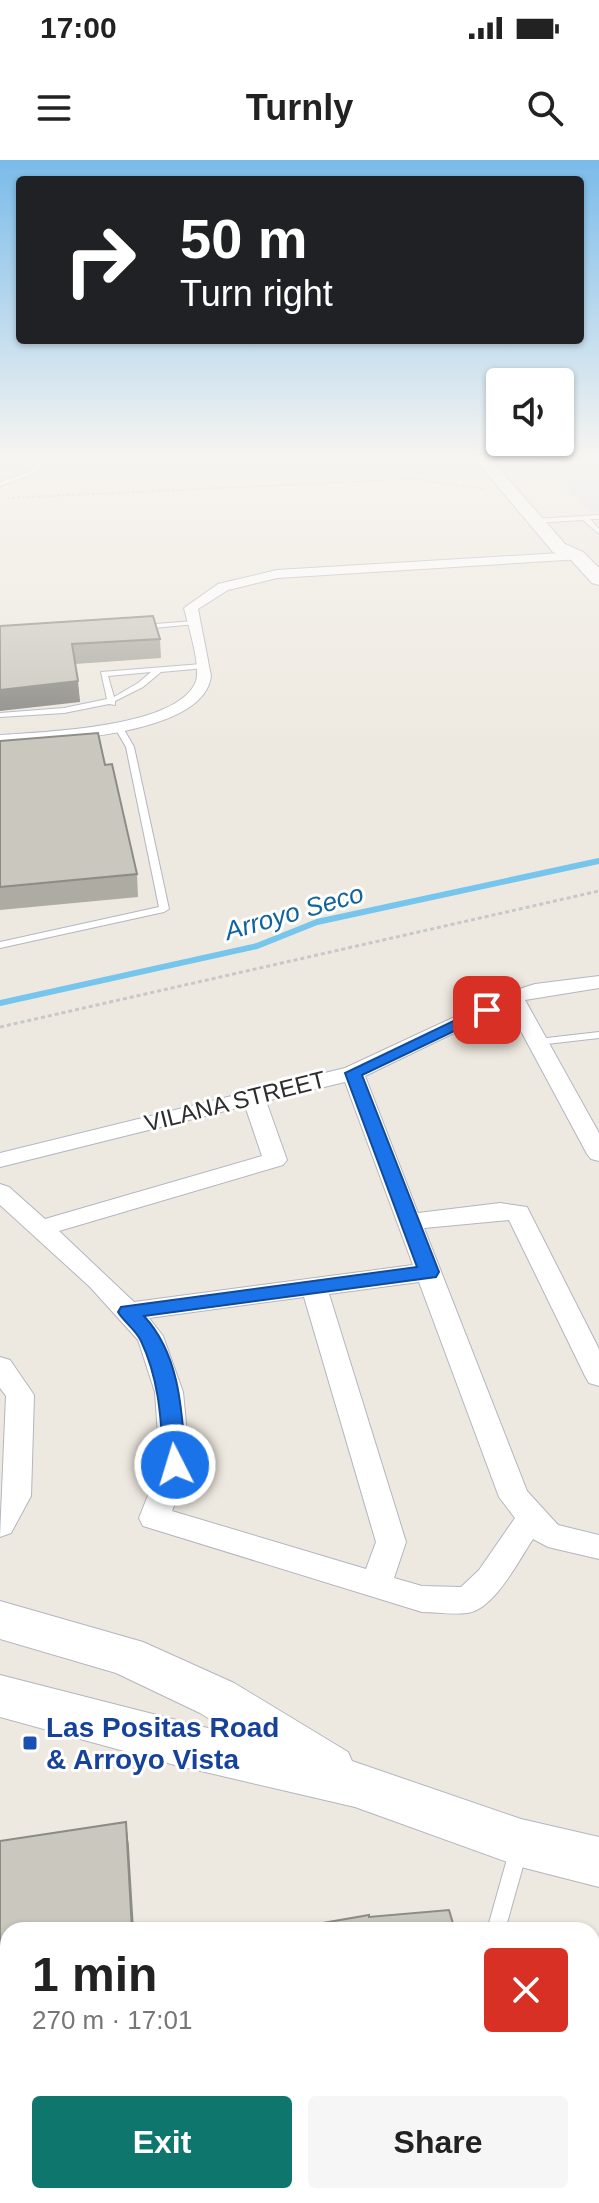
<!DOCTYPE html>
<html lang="en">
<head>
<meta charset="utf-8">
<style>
  body { margin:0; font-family:Helvetica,sans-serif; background:#f6f6f6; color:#222; height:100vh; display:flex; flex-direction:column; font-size:30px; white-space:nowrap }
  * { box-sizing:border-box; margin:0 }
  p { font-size:26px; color:#767676 }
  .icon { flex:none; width:44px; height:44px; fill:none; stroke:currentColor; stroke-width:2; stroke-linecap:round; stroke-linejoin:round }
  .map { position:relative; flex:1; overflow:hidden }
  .drawer { position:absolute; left:0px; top:1762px; width:600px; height:282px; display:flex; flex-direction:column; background:#fff; border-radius:24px 24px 0 0; box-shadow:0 2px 6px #0004 }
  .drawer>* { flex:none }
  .guide { position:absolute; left:16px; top:16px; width:568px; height:168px; border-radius:8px; box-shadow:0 2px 6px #0004; background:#202124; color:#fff; overflow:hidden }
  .tools { position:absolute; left:486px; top:208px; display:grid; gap:16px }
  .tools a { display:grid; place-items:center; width:88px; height:88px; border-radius:8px; background:#fff; box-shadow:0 2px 6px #0004; font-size:40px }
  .pin { position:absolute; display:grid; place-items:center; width:68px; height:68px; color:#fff; margin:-34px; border-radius:16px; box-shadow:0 4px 12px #0006 }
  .me { position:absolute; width:88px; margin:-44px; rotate:355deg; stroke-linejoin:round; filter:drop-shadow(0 0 6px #0008) }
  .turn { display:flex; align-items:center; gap:28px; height:168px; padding:0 32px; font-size:36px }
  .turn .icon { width:104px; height:104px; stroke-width:2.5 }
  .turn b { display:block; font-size:56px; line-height:68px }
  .round { display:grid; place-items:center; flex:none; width:84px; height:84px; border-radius:8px; background:#f6f6f6 }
  .headline { display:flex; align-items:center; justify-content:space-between; height:136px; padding:0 32px }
  h1 { font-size:48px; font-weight:700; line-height:60px }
  .button { display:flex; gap:16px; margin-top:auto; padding:16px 32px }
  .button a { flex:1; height:92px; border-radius:8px; background:#0f766e; color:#fff; font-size:32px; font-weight:700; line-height:92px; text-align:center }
  .button a+a { background:#f6f6f6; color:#222 }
  .status { display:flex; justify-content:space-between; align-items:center; height:56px; padding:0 40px; background:#fff; direction:ltr }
  .status svg { height:22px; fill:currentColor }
  header { display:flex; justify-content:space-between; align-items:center; height:104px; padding:0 32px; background:#fff; font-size:36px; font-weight:700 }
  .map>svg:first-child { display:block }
</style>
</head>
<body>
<div class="status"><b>17:00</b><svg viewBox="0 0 49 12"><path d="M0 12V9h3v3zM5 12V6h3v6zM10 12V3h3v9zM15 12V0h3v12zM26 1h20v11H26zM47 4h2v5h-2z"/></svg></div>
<header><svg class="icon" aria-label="menu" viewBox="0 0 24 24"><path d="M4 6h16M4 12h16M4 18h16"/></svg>Turnly<svg class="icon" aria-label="search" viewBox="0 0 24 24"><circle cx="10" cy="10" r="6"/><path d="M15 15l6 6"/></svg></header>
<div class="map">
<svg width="599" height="2043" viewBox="0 0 599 2043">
  <rect width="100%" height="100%" fill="#eee9e0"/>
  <path fill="#e2e0e7" d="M146,298h313l15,15 -189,10 -5,-12z
    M538,298h61v53l-9,1z"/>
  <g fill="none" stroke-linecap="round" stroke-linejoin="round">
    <path stroke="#76c5ec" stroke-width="6" d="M0,843l257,-57 60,-24 282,-61"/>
    <defs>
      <path id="service" d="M44,298h6l-15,15 -35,13v-4l31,-11z
        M329,298l48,2 24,-2 -24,6z
        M592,298h6l1,6z
        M599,355v4h-9l9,10v5l-16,-14 -48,3 -3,-2 3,-2z
        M194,461l3,2 -1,1 -53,5 -3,-2 3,-2z
        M202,504h3v4l-44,4 -18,15 -28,14v4l-6,-1 -45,9 -64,4v-4l64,-5 43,-9 -6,-27zM151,512l-13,11 -24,14 -6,-21z
        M116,566h6l12,21 35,162 -5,3 -164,36v-6l159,-35 -33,-160 -11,-19z
        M599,872v6l-61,7 -5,-3 5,-3z
        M518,1683l6,3 3,6 -22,78h-18l22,-78 3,-6z
        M319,2036h64l-3,7h-64z
        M543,2036h22l2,7h-22z"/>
      <path id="minor" d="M577,392l6,4 -2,3 -304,19 -49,12 -30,19 13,67c-7,61 -165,65 -211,69v-10c42,-3 179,-7 196,-54 5,-16 -8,-56 -12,-73l34,-24 59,-14z
        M599,816v12l-74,12 74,133v28l-8,-2 -4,-5 -79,-147 -143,69 53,137 82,-10 27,4 72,142v37l-10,-3 -4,-7 -76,-156 -85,8 103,263 31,34 41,10v24l-51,-12 -15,-8c-14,21 -39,71 -66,74 -15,2 -31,-1 -45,-1l-279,-86 -4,-8 21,-53 -5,-73 -17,-52 -48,-53 -90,-82v-21l9,3 36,32 217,-63 -17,-50 -245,61v-14l345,-85 161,-75 29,-9zM345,922l68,183 -279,37 -75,-71 224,-66 4,-5 -21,-59zM419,1122l80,215 16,21 -36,52 -18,17 -39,-1 -28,-8 12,-36 -77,-248zM304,1137l72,245 -10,27 -194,-58 18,-46 -7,-73 -20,-56 -14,-18z
        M0,1197l10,3 24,35 -3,101 -20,37 -11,4 6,-141 -6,-8z"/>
      <path id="secondary" d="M474,298h16l75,86 18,8 16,16v17l-7,-2 -21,-23 -18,-8z
        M0,1441l143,41 91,41 114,69 4,9 169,58 78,18v50l-78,-20 -166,-60 -180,-42 -175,-48v-42l235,60 -35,-22 -84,-40 -116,-34z"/>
    </defs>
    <use href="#service" stroke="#b3b5c0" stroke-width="2"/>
    <use href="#minor" stroke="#b3b5c0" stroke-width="2"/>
    <use href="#secondary" stroke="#b3b5c0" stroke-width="2"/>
    <path stroke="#c8c8c8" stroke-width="2" stroke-dasharray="3 2" stroke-linecap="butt" d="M7,338l407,-19 71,10"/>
    <path stroke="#c8c8c8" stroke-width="3" stroke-dasharray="4 3" stroke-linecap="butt" d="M0,867l599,-136"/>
    <use href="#service" fill="#fff" fill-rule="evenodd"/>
    <use href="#minor" fill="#fff" fill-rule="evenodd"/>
    <use href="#secondary" fill="#fff" fill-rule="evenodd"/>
  </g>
  <path fill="#aeaba3" d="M0,466l160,13 1,19 -86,6 5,38z
    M0,581l105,24 32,109 1,23 -138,13z
    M126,1662l3,26 -121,82v239l-8,1v-329z
    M599,1831v98l-7,-25v-71z"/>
  <path fill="#8d8b85" d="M78,521l2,21 -80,9v-21z
    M126,1662l3,26 5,82h-2z"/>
  <path fill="#cac7be" stroke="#8d8b85" stroke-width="2" d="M153,456l7,23 -88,5 6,37 -78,9v-64z
    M98,573l7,32 7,-1 25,110 -137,13v-146z
    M126,1662l6,108h-124v214l-8,2v-305z
    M449,1750l6,20h-149l-1,-4 64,-11v2z
    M599,1831v51l-7,-23v-26z"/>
  <linearGradient id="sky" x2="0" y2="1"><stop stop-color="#7abbea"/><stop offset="0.51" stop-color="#f7f5f1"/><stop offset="1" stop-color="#f7f5f1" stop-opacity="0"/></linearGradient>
  <rect width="599" height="584" fill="url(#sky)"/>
  <path fill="#1a73e8" stroke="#114b97" stroke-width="2" d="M487,845l5,1v7l-130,62 77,197 -3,5 -292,39c37,40 38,98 42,149l-3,6 -8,2 -7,-2 -4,-6c-3,-43 -4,-84 -23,-124 -5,-11 -17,-19 -23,-29l3,-5 296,-40 -72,-194z"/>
  <rect fill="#1a4fb4" stroke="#fff" stroke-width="3" x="22" y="1575" width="16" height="16" rx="4"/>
  <g text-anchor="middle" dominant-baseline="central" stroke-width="6" stroke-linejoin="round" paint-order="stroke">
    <g font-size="24" fill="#2d2d2d" stroke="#fff">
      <text transform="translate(235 941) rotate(-14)">VILANA STREET</text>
    </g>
    <g font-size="26" font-style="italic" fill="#11639d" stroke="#fff">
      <text transform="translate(294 752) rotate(-16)">Arroyo Seco</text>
    </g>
    <g font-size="28" font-weight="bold" fill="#164399" stroke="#fff" text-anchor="start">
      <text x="46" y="1567">Las Positas Road<tspan x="46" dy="32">&amp; Arroyo Vista</tspan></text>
    </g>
  </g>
</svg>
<div class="tools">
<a><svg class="icon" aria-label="sound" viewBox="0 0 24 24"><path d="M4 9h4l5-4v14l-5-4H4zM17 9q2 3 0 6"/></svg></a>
</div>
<div class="pin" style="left:487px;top:850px;background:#d93025"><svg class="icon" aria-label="arrive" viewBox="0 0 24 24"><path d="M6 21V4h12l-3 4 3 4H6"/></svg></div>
<svg class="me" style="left:175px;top:1305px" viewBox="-20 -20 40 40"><circle r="17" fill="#1a73e8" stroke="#fff" stroke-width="3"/><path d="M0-11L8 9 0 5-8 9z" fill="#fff"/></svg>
<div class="guide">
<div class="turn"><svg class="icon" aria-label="right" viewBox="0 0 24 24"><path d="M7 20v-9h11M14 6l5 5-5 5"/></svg><div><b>50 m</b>Turn right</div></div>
</div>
<section class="drawer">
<div class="headline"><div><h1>1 min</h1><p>270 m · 17:01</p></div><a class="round" style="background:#d93025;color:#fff"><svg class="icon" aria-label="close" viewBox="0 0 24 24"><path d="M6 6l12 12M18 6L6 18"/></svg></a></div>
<div class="button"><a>Exit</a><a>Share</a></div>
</section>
</div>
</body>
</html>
